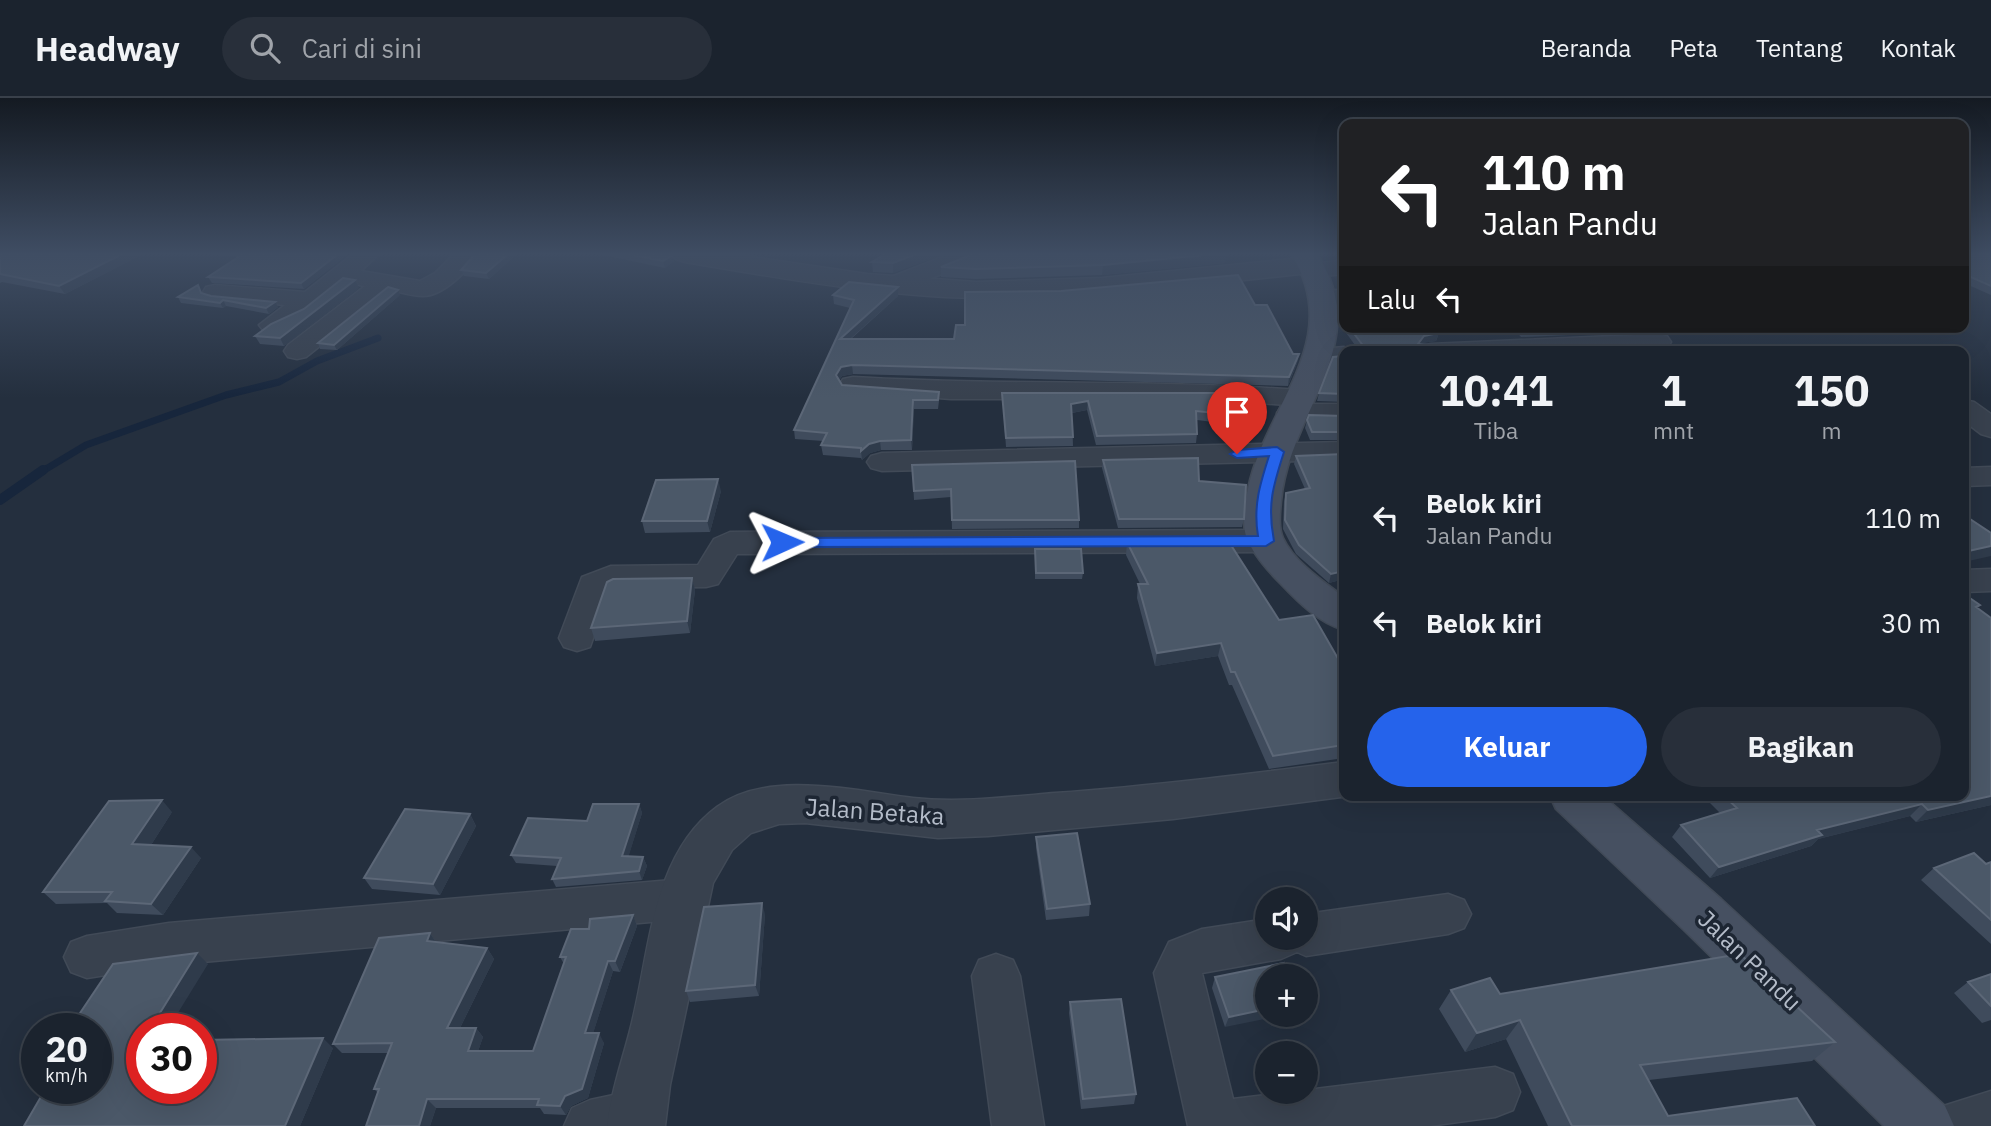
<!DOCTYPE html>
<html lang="id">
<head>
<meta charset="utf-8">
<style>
  body { margin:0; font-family:"IBM Plex Sans",sans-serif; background:#282f3a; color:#f1f3f6; height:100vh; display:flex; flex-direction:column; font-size:26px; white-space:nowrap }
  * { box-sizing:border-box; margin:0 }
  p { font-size:23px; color:#a0a4aa }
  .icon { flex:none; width:38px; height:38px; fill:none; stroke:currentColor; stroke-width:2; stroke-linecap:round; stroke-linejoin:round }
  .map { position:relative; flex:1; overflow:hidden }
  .side { position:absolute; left:1339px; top:248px; width:630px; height:455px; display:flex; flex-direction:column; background:#1b232e; border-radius:14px; box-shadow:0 7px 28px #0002,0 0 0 2px #39404a }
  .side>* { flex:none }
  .top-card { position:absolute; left:1339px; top:21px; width:630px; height:214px; border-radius:14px; box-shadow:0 7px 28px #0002,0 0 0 2px #39404a; background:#202124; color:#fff; overflow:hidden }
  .tools { position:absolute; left:1255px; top:789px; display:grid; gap:14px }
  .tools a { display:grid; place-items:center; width:63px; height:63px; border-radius:50%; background:#1b232e; box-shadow:0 7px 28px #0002,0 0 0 2px #39404a; font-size:35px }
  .speed { position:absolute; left:21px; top:915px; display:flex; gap:14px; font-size:35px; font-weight:700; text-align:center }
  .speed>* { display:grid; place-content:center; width:91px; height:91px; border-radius:50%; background:#1b232e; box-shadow:0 7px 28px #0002,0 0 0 2px #39404a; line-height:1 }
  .speed small { font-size:18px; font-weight:400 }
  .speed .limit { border:10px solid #d22; background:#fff; color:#111 }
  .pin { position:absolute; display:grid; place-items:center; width:60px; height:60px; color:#fff; margin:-72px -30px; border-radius:50% 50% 50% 0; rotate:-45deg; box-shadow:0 0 7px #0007 }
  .pin .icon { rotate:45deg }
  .me { position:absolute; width:77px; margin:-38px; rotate:89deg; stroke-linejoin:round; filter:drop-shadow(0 0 5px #0008) }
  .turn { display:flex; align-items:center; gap:24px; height:147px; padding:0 28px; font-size:32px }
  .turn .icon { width:91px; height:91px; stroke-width:2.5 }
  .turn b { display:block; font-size:49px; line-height:60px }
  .then { display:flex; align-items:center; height:66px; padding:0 28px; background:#0003; gap:14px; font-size:26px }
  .eta { display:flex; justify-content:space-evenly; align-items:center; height:119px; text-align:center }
  .eta b { font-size:42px; font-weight:800; line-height:49px }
  .button { display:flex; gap:14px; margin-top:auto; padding:14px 28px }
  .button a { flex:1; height:80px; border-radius:42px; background:#2563eb; color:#fff; font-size:28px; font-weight:800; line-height:80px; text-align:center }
  .button a+a { background:#282f3a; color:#f1f3f6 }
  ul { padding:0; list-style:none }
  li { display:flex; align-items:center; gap:21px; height:105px; padding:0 28px }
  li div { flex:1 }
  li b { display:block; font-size:26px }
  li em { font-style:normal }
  header { display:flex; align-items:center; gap:42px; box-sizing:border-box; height:98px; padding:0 35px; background:#1b232e; border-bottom:2px solid #39404a }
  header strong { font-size:33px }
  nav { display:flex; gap:38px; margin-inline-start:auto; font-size:24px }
  .search { width:490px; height:63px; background:#282f3a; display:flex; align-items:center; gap:18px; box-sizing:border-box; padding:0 24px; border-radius:38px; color:#a0a4aa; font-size:26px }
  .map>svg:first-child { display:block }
</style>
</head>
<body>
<header>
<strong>Headway</strong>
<div class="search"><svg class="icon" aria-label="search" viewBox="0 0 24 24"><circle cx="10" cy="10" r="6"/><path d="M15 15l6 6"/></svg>Cari di sini</div>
<nav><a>Beranda</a><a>Peta</a><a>Tentang</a><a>Kontak</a></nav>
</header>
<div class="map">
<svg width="1991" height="1028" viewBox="0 0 1991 1028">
  <rect width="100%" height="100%" fill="#242f3e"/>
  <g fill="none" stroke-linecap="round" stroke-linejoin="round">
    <path stroke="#17263c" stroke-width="7" d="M41,374l45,-27 140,-50 53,-13 38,-21 61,-23"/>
    <path stroke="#17263c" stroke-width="10" d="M0,402l43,-30"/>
    <defs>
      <path id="minor" d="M353,156h26l-18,17 59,10 15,-8 19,-19h25c-10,16 -36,42 -56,42 -11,0 -23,-4 -33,-6l-84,67 -9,2 -9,-2 -4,-6 4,-6 77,-59 -19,-3c-19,15 -58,53 -83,47l-4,-5 26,-20 -70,-6 -9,-2 -3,-5 3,-5 9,-2 90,7z
        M950,156h32l-3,5 -75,30 -9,2 -9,-2 -3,-5 3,-5z
        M1344,162v14l-30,3 -8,-2 -4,-5 4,-5z
        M1344,191v14l-19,2 -9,-2 -3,-5 3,-5z
        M1658,236l9,2 4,6 -4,6 -53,4h-196l4,-6 9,-2z
        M1344,249l11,5h-11v11l-34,-1 -4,-6 4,-6z
        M853,279c149,9 298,2 447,13l10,2 4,6 -6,6h36v18l-63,-3 -4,-6 4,-6 6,-2 -82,-6h-254l-108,-8 -4,-6 4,-6z
        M1964,302l10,2 17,12v23l-10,-3 -17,-13z
        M1344,344v18l-462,11 -11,-3 -4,-6 4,-6 11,-3z
        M1991,369v18l-27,1v-18z
        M1266,432l12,4 4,7 -4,7 -12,4 -529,2 -19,30 -12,3 -90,1 -7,4 -19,55 -13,4 -13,-4 -5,-9 23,-61 29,-11 87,-1 16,-26 16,-7z
        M1991,471v22l-27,1v-22z
        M684,781l16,6 6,14 -6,14 -16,6 -515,46 -82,13 -16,-6 -7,-15 7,-15 16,-6 82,-13z
        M1448,796l16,6 7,14 -7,14 -16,6 -142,22 -9,-4 -16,7 -79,14 31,126 262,-32 18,7 7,18 -7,18 -18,7 -66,9h-241l-34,-153 15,-31 33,-13 65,-10v19h39v-24z
        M996,856l17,6 7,16 24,150h-52l-20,-150 7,-16z
        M637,992l18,8 8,18 -4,10h-95l8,-18 18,-8z
        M1991,993v35h-62l8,-18z"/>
      <path id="tertiary" d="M672,156h60l135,20 109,8 126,-4 209,-21 9,3 4,5 -4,5 -9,3c-111,11 -223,27 -335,25 -98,-2 -195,-20 -291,-36l-9,-3z
        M1344,664v34h5l-176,23 -185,17 -50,2 -133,-15 -26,1 -28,9 -19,17 -19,33 -43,202 -5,41h-58c4,-37 18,-72 26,-108 17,-70 20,-164 84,-211 51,-38 138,-16 196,-9 47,5 95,-1 142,-5 97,-7 193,-19 289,-31z"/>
      <path id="secondary" d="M1291,156h26c59,90 -28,157 -36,247 -1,11 -3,26 2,37 11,24 41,44 61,59v33c-25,-7 -46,-28 -63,-46 -13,-13 -29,-31 -35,-48 -4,-14 -1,-33 2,-47 17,-84 98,-148 43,-235z
        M1550,698h53l118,103 224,207 9,20h-70l-199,-195 -129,-122z"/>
    </defs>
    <use href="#minor" stroke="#414a57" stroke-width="3"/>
    <use href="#tertiary" stroke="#414a57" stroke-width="3"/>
    <use href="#secondary" stroke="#414a57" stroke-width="3"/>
    <use href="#minor" fill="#38414e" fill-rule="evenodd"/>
    <use href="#tertiary" fill="#38414e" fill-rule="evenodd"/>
    <use href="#secondary" fill="#465061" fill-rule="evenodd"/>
  </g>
  <path fill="#3f4b5c" d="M0,156h143l-78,40 -63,-12 -2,1z
    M210,156h138l-44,35 -92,-6 -4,-6 30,-20z
    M475,156h42l-28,25 -25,-3 -3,-6z
    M598,156h75l1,7 -9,7z
    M885,156h58l-50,19 -20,-1 -1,-10z
    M1964,156h27v41l-27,-12z
    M1225,165l-123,12 -126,4 -35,-2v-10z
    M359,190l-75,58 -24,-2 -5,-8z
    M201,192l1,3 9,3 67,11 -9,7 -43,-8 -3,2 -42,-5 -3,-6z
    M400,197l-63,55 -17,-1 -2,-6z
    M833,197l65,1 -47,43h103l11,-14 290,-20 38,49h6l-2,9 -9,23 -435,-12 -11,2 -3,4 3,5 97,16 -1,8h-24l-2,41h-31l-11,3 -8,7 -1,-2 -38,-3 -2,-10 2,-4 -28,-2 -1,-9 56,-122 -16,-4z
    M1340,201h4v28h89l6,6 -3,8 -15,2v2l34,7h-95l-16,-22 -4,-11 -2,-12z
    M1512,229h155l-2,4 -144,6z
    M1344,258v46l-27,-1 2,-8z
    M1002,295l213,20 -2,9 -16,-2v14l-1,9 -100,2 -9,-35 -15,3 1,33 -67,1z
    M1344,318v24h-34l-5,-12 2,-8z
    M1344,356v125l-15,4 -33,-29 -13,-25 1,-28 2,-8 19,-4 -11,-25 2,-8z
    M1103,362l96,21 45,38 -2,8 -124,1 -16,-60z
    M912,367l167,55v8l-127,1 -1,-32 -37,3z
    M721,393l-11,41 -65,1 -3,-12z
    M1127,444l152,78 65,49v89l-75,11 -37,-84h-3l-11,-29 -63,10 -18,-68 1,-14h2l-14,-29z
    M1035,451l48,24 -1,6h-47z
    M692,480l3,12 -5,43 -95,8 -4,-13z
    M1964,496l16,11 -2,3 13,197 -75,17 -6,-6 -92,23 -7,7 -101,32 -38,-41 9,-12 39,-12 -17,-17h261z
    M639,706l3,9 -14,44h15l4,9 -5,14 -86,7 -4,-8 5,-13 -41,-3 -5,-8 76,-34z
    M172,714l-21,33 50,13 -38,57 -46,-2 -10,-10 -51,1 -13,-12z
    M470,716l6,12 -36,69 -68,-6 -8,-11z
    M1036,739l54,67 -1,12 -43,4 -10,-72z
    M1991,764v82l-70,-64 13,-12 52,-4z
    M765,816l-6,82 -69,6 -4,-11z
    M633,817l4,11 -17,46 -7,-1 -20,62 11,10 -16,55 -17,8 -5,9 -22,-1 -4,-6h-104l-6,18h-64l12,-33 -4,-4 14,-36h-46l-9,-9 97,-111 6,9 51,6 7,11 -34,69h16l7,9 -5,14h55l31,-87 -4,-7 29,-28z
    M1284,865l-59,64 -13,-39 3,-11z
    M208,866l-66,65v59l191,-40 -33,78h-276l72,-97h-19l-5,-4z
    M1991,876v46l-9,3 -28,-30 14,-11z
    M1451,892l49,4 335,48 -23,19 -163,19 19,36 147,10h-267l-42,-87 -41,13 -26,-43z
    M1070,904l66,92 -2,10 -53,5 -12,-96z"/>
  <path fill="#2f3b4b" d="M122,156h21l-78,40 -6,-8z
    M338,156h10l-44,35 -3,-6z
    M508,156h9l-28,25 -3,-6z
    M916,156h27l-50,19v-10z
    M1215,156h12l-2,9 -123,12 1,-10z
    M673,157l1,6 -9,7 -2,-7z
    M355,182l4,8 -75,58 -4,-8z
    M898,189v9l-57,51 -1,-8z
    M398,192l2,5 -63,55 -3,-5z
    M223,202l3,6 -3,2 -3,-5z
    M275,204l3,5 -9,7 -3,-6z
    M1439,235l-3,8 -15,2 -5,9 2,-8 6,-8z
    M1299,256l-2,9 -9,23 1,-9z
    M852,267l1,9 -11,2 -5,8 -1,-9 5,-8z
    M913,302l1,9 -2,41 -1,-10z
    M1088,303l-1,9 -16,3v-9z
    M880,343l1,9 -11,3 -8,7 -1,-9 8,-7z
    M718,381l3,12 -11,41 -3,-11z
    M1991,448v10l-27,6v-10z
    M1344,473v8l-15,4 2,-9z
    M692,480l3,12 -5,43 -3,-12z
    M1221,545l-3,13 -63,10 2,-13z
    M1991,698v9l-75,17 12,-12z
    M162,702l10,12 -28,44 -12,-12z
    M639,706l3,9 -16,52 -4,-9z
    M1922,706l-12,12 -92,23 -7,7 -101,32 9,-11 98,-37z
    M470,716l6,12 -36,69 -7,-11z
    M191,749l10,11 -38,57 -12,-11z
    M643,759l4,9 -5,14 -3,-9z
    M762,805l3,11 -6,82 -4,-11z
    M633,817l4,11 -17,46 -5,-11z
    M430,835l7,11 -10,-3z
    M487,850l7,11 -39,79 -8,-10z
    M197,855l11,11 -40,65h-18z
    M608,863l5,10 -23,72 -5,-10z
    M1267,911v6h18l-60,12 4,-10z
    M1520,922l-14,19 -41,13 12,-19z
    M476,930l7,9 -8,23 -7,-9z
    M599,935l5,10 -16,55 -17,8 -5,9 -6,-9z
    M323,940l10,10 -33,78h-15z
    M427,1001l9,9 -6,18h-11z"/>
  <path fill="#4b5868" stroke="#5c6777" stroke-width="2" d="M0,156h122l-63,32 -59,-12z
    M243,156h95l-37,29 -93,-6z
    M475,156h33l-22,19 -25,-3z
    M628,156h45v1l-10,6z
    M885,156h31l-23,9 -21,-1z
    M973,156h242l-112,11 -127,4 -35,-2z
    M1964,156h27v32l-27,-12z
    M1238,177l17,30h12l26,49h6l-10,23 -437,-12 -11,2 -5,8 6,10 97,7 -1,8h-25l-2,40 -31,1 -11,3 -8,7v-3l-40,-3 6,-12 -33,-3 60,-130 -21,-5 16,-13 49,5 -58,52h114l2,-14h9v-33l96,-1z
    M343,180l12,2 -75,58 -25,-2 16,-12 33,-15z
    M198,187l3,8 10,3 64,6 -9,6 -43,-8 -3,3 -42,-6z
    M388,189l10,3 -64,55 -16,-2z
    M1340,201h4v19l-2,-6z
    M1349,229h84l6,6 -15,3 -6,8 33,3 4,5h-87z
    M1522,229h58l-56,3z
    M1626,248l5,6h-90l-4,-5z
    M1344,258v38l-25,-1 14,-36z
    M1002,295h215l-2,20 -19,-2 1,23 -100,2 -9,-35 -17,3 2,33 -67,1z
    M1309,317l35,1v16h-32l-5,-12z
    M1344,356v117l-13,3 -32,-29 -14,-25 1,-27 24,-5 -14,-32z
    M1198,360l1,23 47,4 -2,34h-125l-16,-59z
    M1075,363l4,59h-127l-1,-31 -37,2 -2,-26z
    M718,381l-11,42h-65l14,-41z
    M1964,417l27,18v13l-27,6z
    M1127,444h102l50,78 34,-5 31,54v76l-71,11 -38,-84h-4l-10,-29 -64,10 -19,-69h10z
    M1035,451h46l2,24h-47z
    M692,480l-5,43 -96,7 16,-46 6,-3z
    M1964,496l16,11 -4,2 15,11v178l-63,14 -6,-6 -105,26 5,5 -103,32 -38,-42 56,-17 -13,-12h240z
    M162,702l-30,44 59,3 -40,57 -46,-3 7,-9h-69l66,-91z
    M593,706h46l-17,52 21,1 -4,14 -87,8 9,-21 -50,-3 17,-37 59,3z
    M405,711l65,5 -37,70 -69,-6z
    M1077,735l13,71 -43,5 -11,-72z
    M1974,755l12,11 5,-2v58l-57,-52z
    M762,805l-7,82 -69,6 18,-84z
    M633,817l-18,46h-7l-23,72h14l-17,56 -17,7 -5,10 -23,-1 2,-6h-112l-8,27h-53l13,-37h-5l18,-46 -59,1 46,-106 51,-5 -3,8 60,7 -40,80h29l-8,23h65l33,-94h-6l11,-28h18l1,-10z
    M197,855l-47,76h-8v59h59v-48l122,-2 -38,88h-261l22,-38h50v-59h-16l2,-4h-10l41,-61z
    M1740,856l95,88 -195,23 28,51 129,-18 18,28h-243l-52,-106 -43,13 -26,-43 39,-12 10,16z
    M1284,865l5,13h-22v33l-38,8 -14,-40z
    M1991,876v32l-23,-24z
    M1121,901l15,95 -53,5 -13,-97z"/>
  <linearGradient id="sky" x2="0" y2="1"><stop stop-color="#141a22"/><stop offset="0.52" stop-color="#3f4d63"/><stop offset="1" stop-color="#3f4d63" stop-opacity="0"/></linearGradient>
  <rect width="1991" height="300" fill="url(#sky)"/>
  <path fill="#2563eb" stroke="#184099" stroke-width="2" d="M1277,349l7,5c-11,34 -17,53 -10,89l-8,5 -484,1 -7,-5 7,-4 476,-2c-5,-30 2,-52 11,-80l-32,2 -7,-4 7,-4z"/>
  <g text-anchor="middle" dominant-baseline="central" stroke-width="7" stroke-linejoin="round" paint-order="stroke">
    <g font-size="24" fill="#b4bcc9" stroke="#1d2633">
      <text transform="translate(875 713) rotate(4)">Jalan Betaka</text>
      <text transform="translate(1750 862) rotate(44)">Jalan Pandu</text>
    </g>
  </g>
</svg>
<div class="tools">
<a><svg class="icon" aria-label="sound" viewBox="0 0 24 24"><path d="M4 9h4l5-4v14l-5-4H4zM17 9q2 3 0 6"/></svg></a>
<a>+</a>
<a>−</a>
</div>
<div class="speed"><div>20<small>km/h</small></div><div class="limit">30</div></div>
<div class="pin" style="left:1237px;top:356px;background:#d93025"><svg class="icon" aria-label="arrive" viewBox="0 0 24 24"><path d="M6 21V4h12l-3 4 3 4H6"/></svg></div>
<svg class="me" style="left:782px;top:444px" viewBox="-20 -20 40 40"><path d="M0-17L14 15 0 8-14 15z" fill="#2563eb" stroke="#fff" stroke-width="4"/></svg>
<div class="top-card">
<div class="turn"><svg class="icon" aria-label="left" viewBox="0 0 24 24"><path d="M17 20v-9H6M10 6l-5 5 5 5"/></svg><div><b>110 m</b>Jalan Pandu</div></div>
<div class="then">Lalu<svg class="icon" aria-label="left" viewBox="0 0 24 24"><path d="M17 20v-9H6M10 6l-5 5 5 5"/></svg></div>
</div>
<section class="side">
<div class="eta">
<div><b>10:41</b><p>Tiba</p></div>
<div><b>1</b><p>mnt</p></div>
<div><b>150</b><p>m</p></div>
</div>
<ul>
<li><svg class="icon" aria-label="left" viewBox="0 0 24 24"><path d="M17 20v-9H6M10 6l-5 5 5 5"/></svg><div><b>Belok kiri</b><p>Jalan Pandu</p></div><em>110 m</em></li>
<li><svg class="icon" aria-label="left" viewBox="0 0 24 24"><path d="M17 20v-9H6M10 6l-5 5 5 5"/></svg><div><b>Belok kiri</b></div><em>30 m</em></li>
</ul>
<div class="button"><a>Keluar</a><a>Bagikan</a></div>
</section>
</div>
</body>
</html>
